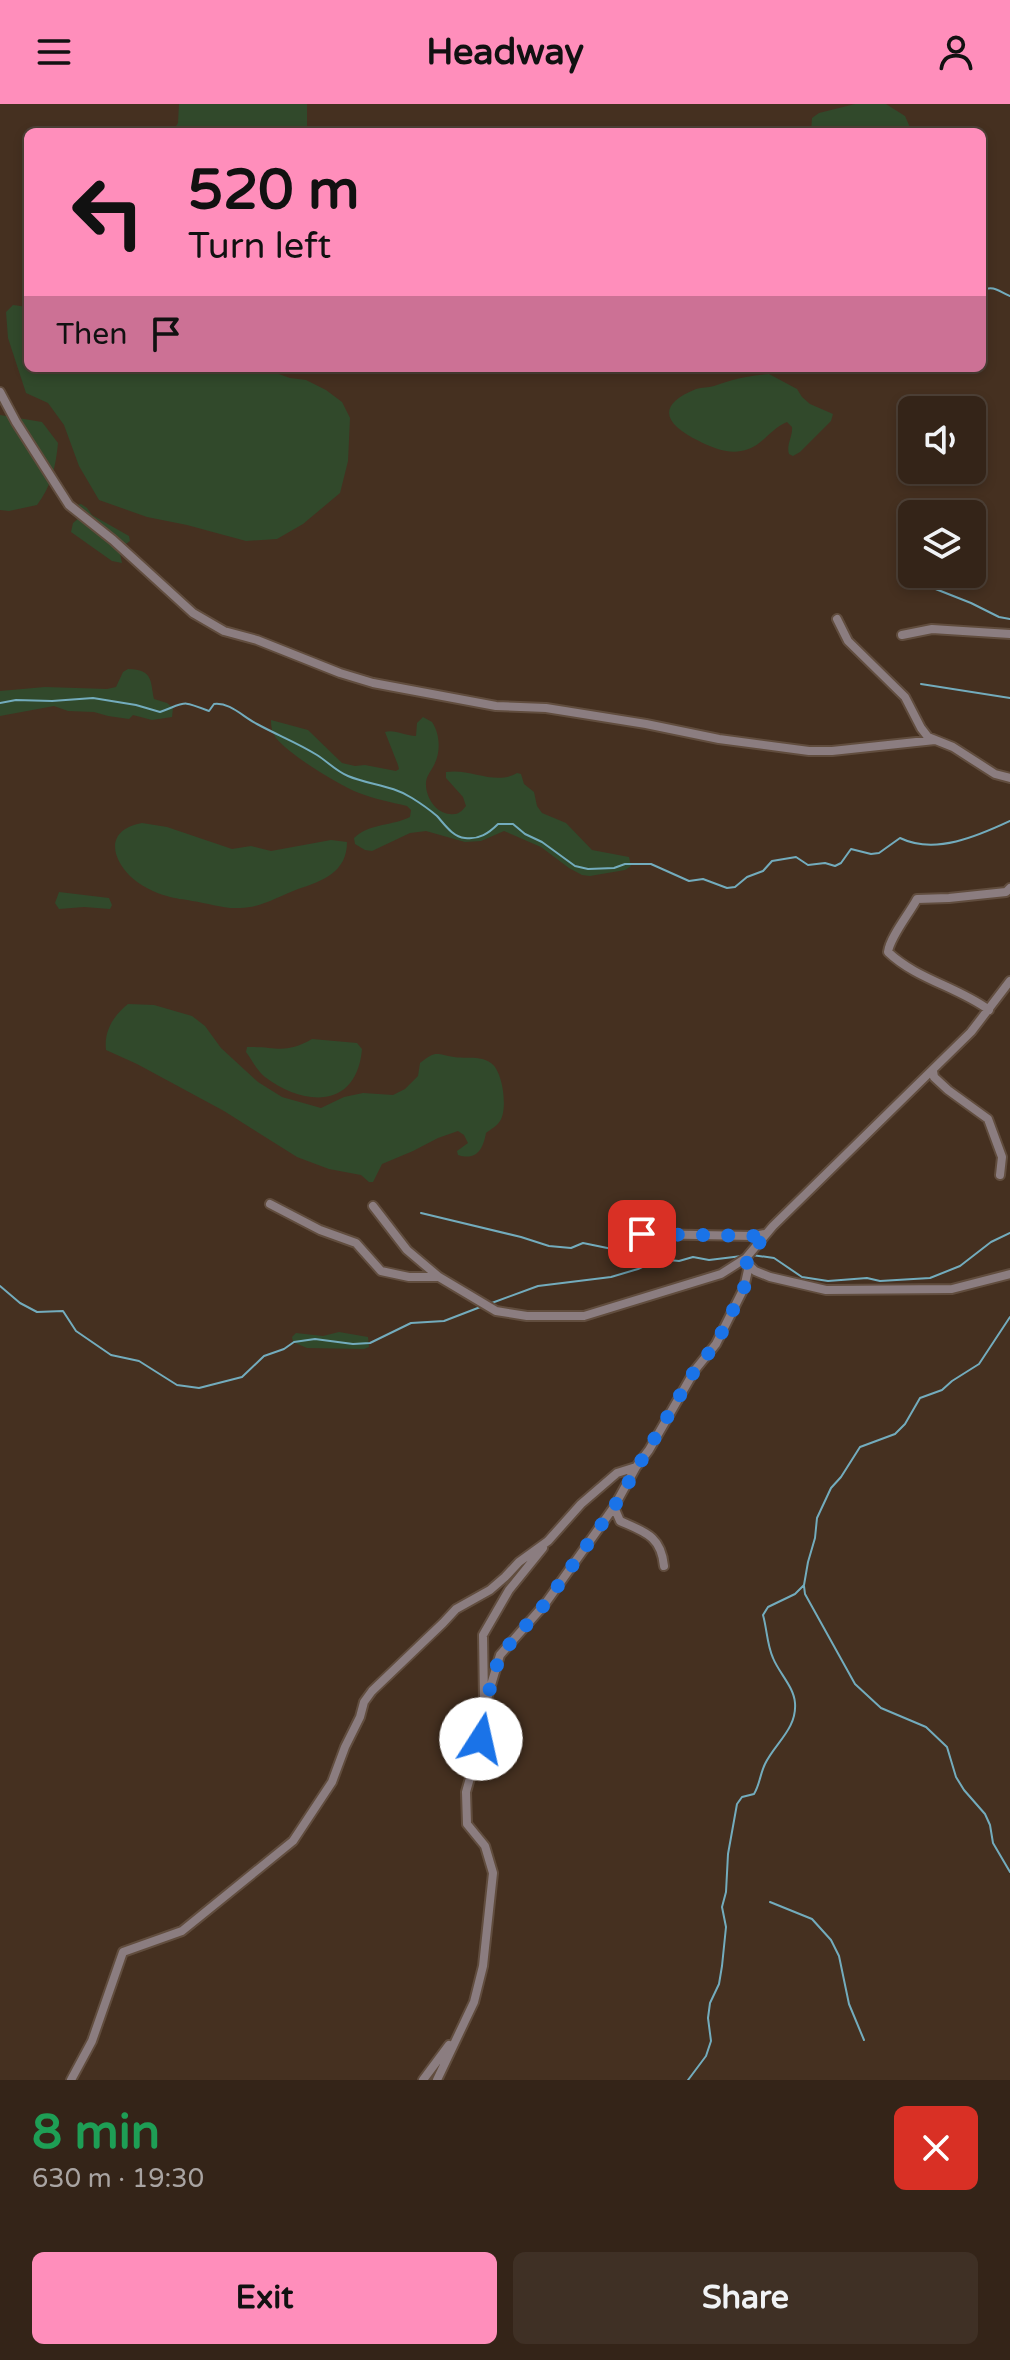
<!DOCTYPE html>
<html lang="en">
<head>
<meta charset="utf-8">
<style>
  body { margin:0; font-family:"Varela Round",sans-serif; background:#3f3025; color:#f1f3f6; height:100vh; display:flex; flex-direction:column; font-size:30px; white-space:nowrap }
  * { box-sizing:border-box; margin:0 }
  p { font-size:26px; color:#a9a4a2 }
  .icon { flex:none; width:44px; height:44px; fill:none; stroke:currentColor; stroke-width:2; stroke-linecap:round; stroke-linejoin:round }
  .map { position:relative; height:1976px; overflow:hidden }
  .drawer { display:flex; flex-direction:column; background:#342418; flex:1 }
  .drawer>* { flex:none }
  .top-card { position:absolute; left:24px; top:24px; width:962px; height:244px; border-radius:12px; box-shadow:0 4px 12px #0003,0 0 0 2px #4e4137; background:#ff8ebb; color:#111; overflow:hidden }
  .tools { position:absolute; left:898px; top:292px; display:grid; gap:16px }
  .tools a { display:grid; place-items:center; width:88px; height:88px; border-radius:12px; background:#342418; box-shadow:0 4px 12px #0003,0 0 0 2px #4e4137; font-size:40px }
  .pin { position:absolute; display:grid; place-items:center; width:68px; height:68px; color:#fff; margin:-34px; border-radius:16px; box-shadow:0 4px 12px #0006 }
  .me { position:absolute; width:88px; margin:-44px; rotate:10deg; stroke-linejoin:round; filter:drop-shadow(0 0 6px #0008) }
  .turn { display:flex; align-items:center; gap:28px; height:168px; padding:0 32px; font-size:36px }
  .turn .icon { width:104px; height:104px; stroke-width:2.5 }
  .turn b { display:block; font-size:56px; line-height:68px }
  .then { display:flex; align-items:center; height:76px; padding:0 32px; background:#0003; gap:16px; font-size:30px }
  .round { display:grid; place-items:center; flex:none; width:84px; height:84px; border-radius:12px; background:#3f3025 }
  .headline { display:flex; align-items:center; justify-content:space-between; height:136px; padding:0 32px }
  h1 { font-size:48px; font-weight:700; line-height:60px; color:#1e9e55 }
  .action { display:flex; gap:16px; margin-top:auto; padding:16px 32px }
  .action a { flex:1; height:92px; border-radius:12px; background:#ff8ebb; color:#111; font-size:32px; font-weight:700; line-height:92px; text-align:center }
  .action a+a { background:#3f3025; color:#f1f3f6 }
  header { display:flex; justify-content:space-between; align-items:center; height:104px; padding:0 32px; background:#ff8ebb; color:#111; font-size:36px; font-weight:700 }
  .map>svg:first-child { display:block }
</style>
</head>
<body>
<header><svg class="icon" aria-label="menu" viewBox="0 0 24 24"><path d="M4 6h16M4 12h16M4 18h16"/></svg>Headway<svg class="icon" aria-label="person" viewBox="0 0 24 24"><circle cx="12" cy="8" r="4"/><path d="M4 21q1-7 8-7t8 7"/></svg></header>
<div class="map">
<svg width="1010" height="1976" viewBox="0 0 1010 1976">
  <rect width="100%" height="100%" fill="#453020"/>
  <path fill="#31492b" d="M179,0h128v28h-135l6,-9z
    M855,0h31l19,12 7,16h-101l1,-14 7,-5z
    M13,201l15,2v61h234l28,10 16,2 20,10 16,12 8,16 -2,43 -8,32 -37,31 -26,15 -31,2 -59,-16 -40,-8 -48,-17 -20,-34 -15,-41 -16,-22 -22,-10 -18,-55 -2,-26z
    M769,270l28,15 5,8 8,7 23,10 -2,7 -31,31 -7,4 -4,-2c-3,-9 4,-18 3,-27l-5,-5c-18,7 -25,26 -46,29 -13,3 -31,-4 -42,-10 -33,-16 -45,-35 -3,-52 6,-2 12,-1 18,-3 20,-7 33,-10 55,-12z
    M0,311l42,7 16,21c-2,23 -7,44 -21,62l-28,6 -9,-1z
    M81,400l6,4 5,7 37,21 1,5 -11,8 3,14 -10,-2 -41,-29 2,-9 6,-5 -2,-13z
    M128,565c26,1 22,12 26,30l13,4 6,5 -1,9 -20,3 -19,-5 -4,4 -21,-3 -14,-4 -26,-1 -14,-5 -54,10v-25l45,-4 62,2 9,-2 7,-15z
    M423,613l9,5c8,12 9,30 2,43 -3,6 -7,10 -8,17 -1,14 9,31 24,32 8,1 11,-2 16,-8l-3,-9 -17,-19v-6c25,-4 49,14 71,1l4,1 3,10 10,8 3,14 5,7 24,10 26,27 37,7 2,9 -6,4 -35,6 -8,-1 -13,-7 -28,-21 -37,-16 -23,10 -16,1 -39,-11 -16,2 -38,18 -7,-1 -10,-6 -1,-6c15,-15 39,-12 56,-21l1,-7 -4,-4c-16,-4 -33,-7 -48,-13 -22,-9 -68,-37 -83,-55 -4,-6 -5,-11 -5,-18l37,10 34,33 13,3 10,-1 31,6 3,-2 -1,-4 -13,-33c9,-3 21,4 31,4l1,-13z
    M142,719l25,4 65,22 19,-3 20,5 60,-11 16,2c0,30 -24,39 -49,47 -19,7 -37,19 -58,19 -17,1 -32,-5 -48,-7 -8,-2 -17,-2 -25,-5 -12,-3 -28,-11 -37,-20 -22,-23 -21,-47 12,-53z
    M59,788l50,6 3,7 -2,4 -26,-2 -25,2 -4,-6z
    M128,900l26,1 38,11 13,10 16,22 37,34 24,15 39,11 23,-11 19,-4 30,2 12,-6 13,-13 2,-13c16,-13 16,-9 34,-6 13,2 26,-2 37,6 12,8 17,46 9,58 -3,5 -9,8 -14,12 -3,16 -9,28 -28,22l-1,-4 11,-8 -4,-8 -6,-4 -20,7 -25,13 -31,13 -9,18h-4l-8,-7 -32,-6 -32,-12 -73,-46 -87,-47 -31,-14c-2,-19 7,-34 22,-46z
    M312,935l45,4 5,6c-5,60 -58,58 -97,28 -8,-6 -13,-17 -19,-25l1,-5c29,-1 37,8 65,-8z
    M339,1228l29,5 1,10 -5,2 -57,-1 -14,-6 -1,-5 4,-4 27,3z"/>
  <g fill="none" stroke-linecap="round" stroke-linejoin="round">
    <path stroke="#73acbd" stroke-width="2" d="M982,186c13,-5 17,2 28,6
      M928,482l43,17 28,14 11,2
      M921,580l89,14
      M0,599l16,-3 36,1 41,-3 43,7 24,7c27,-10 21,-12 49,-1l5,-7c16,-2 29,13 43,20 20,11 41,19 60,31 11,7 19,16 31,21 21,9 44,9 64,22 8,5 18,12 25,18 8,9 16,21 28,22 14,2 24,-5 33,-14h15l12,10 17,8 33,24 13,3 26,-1 11,-4h26l38,17 14,-2 24,9 8,-1 12,-10 16,-6 9,-10 24,-4 12,8 17,-2 10,3 6,-3 10,-14 20,5 8,-1 21,-15c35,17 78,-2 110,-17
      M421,1109l100,24 28,9 22,2 12,-5 73,15
      M752,1151l22,3 28,19 26,4 39,-3 13,3 50,-3 30,-12 31,-24 19,-9
      M0,1182l20,17 17,9 26,-1 13,20 35,24 28,6 38,24 22,3 43,-11 22,-21 20,-7 10,-7 21,-3 38,5 17,-1 41,-20 33,-2 39,-15
      M489,1200l49,-18 73,-9 27,-8 21,-10 20,2 14,-4 16,3 33,-4
      M804,1482l1,8 50,90 26,24 45,19 21,20 9,30 8,13 21,24 5,11 3,18 17,29
      M770,1798l42,17 19,21 8,16 10,48 15,36
      M688,1976l18,-24 5,-15 -3,-23 2,-15 9,-19 3,-18 4,-39 -4,-20 4,-15 2,-38 9,-50 5,-7 12,-3c6,-10 6,-20 11,-30 10,-21 32,-35 30,-61 -1,-16 -16,-30 -22,-45 -6,-13 -6,-29 -10,-43l5,-8 27,-13 9,-9 4,-23 7,-24 2,-20 14,-30 10,-11 19,-30 35,-13 10,-10 15,-26 22,-8 10,-9 27,-17 31,-47"/>
    <defs>
      <path id="street" d="M0,288l16,30 53,83 44,35 80,73 31,18 33,9 83,33 33,10 123,23 50,2 100,16 73,15 90,12h23l103,-11
        M837,515l11,22 57,56 16,31 7,9 25,10 42,27 15,4
        M902,531l30,-6 78,5
        M989,906c-31,-23 -73,-31 -101,-58 2,-15 21,-38 29,-53l32,-1 57,-6 4,-4
        M933,967l1,6 14,13 40,29 14,38 -2,18
        M270,1100l50,26 36,13 25,28 28,6h29
        M373,1102l34,44 32,27 57,34 31,5h57l137,-42 25,-16
        M642,1130l112,2 11,-2
        M747,1159l8,8 15,6 56,13 126,-1 58,-15
        M614,1403l6,14c25,11 41,15 44,45
        M484,1595l-1,-64 26,-45 34,-42
        M71,1976l21,-39 31,-89 59,-21 111,-90 39,-59 13,-35 15,-30 4,-15 8,-11 71,-68 13,-14 34,-19 15,-13 14,-15 29,-21 33,-37 36,-31 19,-6 13,-17 46,-80 21,-26 28,-56 4,-18 -2,-12 27,-32 198,-194 39,-51
        M423,1976l26,-35
        M437,1976l37,-78 9,-36 10,-93 -8,-27 -18,-22 -1,-32 15,-53 7,-44 12,-40 45,-51 69,-97 22,-40"/>
    </defs>
    <use href="#street" stroke="#614d3e" stroke-width="12"/>
    <use href="#street" stroke="#8b7d80" stroke-width="8"/>
  </g>
  <g fill="none" stroke-linecap="round" stroke-linejoin="round">
    <path stroke="#1a73e8" stroke-width="14" stroke-dasharray="0 25.2" d="M481,1635l7,-44 12,-40 45,-51 69,-97 81,-137 21,-26 28,-56 4,-18 -2,-12 21,-24 -13,2 -112,-2"/>
  </g>
</svg>
<div class="tools">
<a><svg class="icon" aria-label="sound" viewBox="0 0 24 24"><path d="M4 9h4l5-4v14l-5-4H4zM17 9q2 3 0 6"/></svg></a>
<a><svg class="icon" aria-label="layers" viewBox="0 0 24 24"><path d="M12 4l9 5-9 5-9-5zM3 14l9 5 9-5"/></svg></a>
</div>
<div class="pin" style="left:642px;top:1130px;background:#d93025"><svg class="icon" aria-label="arrive" viewBox="0 0 24 24"><path d="M6 21V4h12l-3 4 3 4H6"/></svg></div>
<svg class="me" style="left:481px;top:1635px" viewBox="-20 -20 40 40"><circle r="19" fill="#fff"/><path d="M0-13L10 11 0 6-10 11z" fill="#1a73e8"/></svg>
<div class="top-card">
<div class="turn"><svg class="icon" aria-label="left" viewBox="0 0 24 24"><path d="M17 20v-9H6M10 6l-5 5 5 5"/></svg><div><b>520 m</b>Turn left</div></div>
<div class="then">Then<svg class="icon" aria-label="arrive" viewBox="0 0 24 24"><path d="M6 21V4h12l-3 4 3 4H6"/></svg></div>
</div>
</div>
<section class="drawer">
<div class="headline"><div><h1>8 min</h1><p>630 m · 19:30</p></div><a class="round" style="background:#d93025;color:#fff"><svg class="icon" aria-label="close" viewBox="0 0 24 24"><path d="M6 6l12 12M18 6L6 18"/></svg></a></div>
<div class="action"><a>Exit</a><a>Share</a></div>
</section>
</body>
</html>
